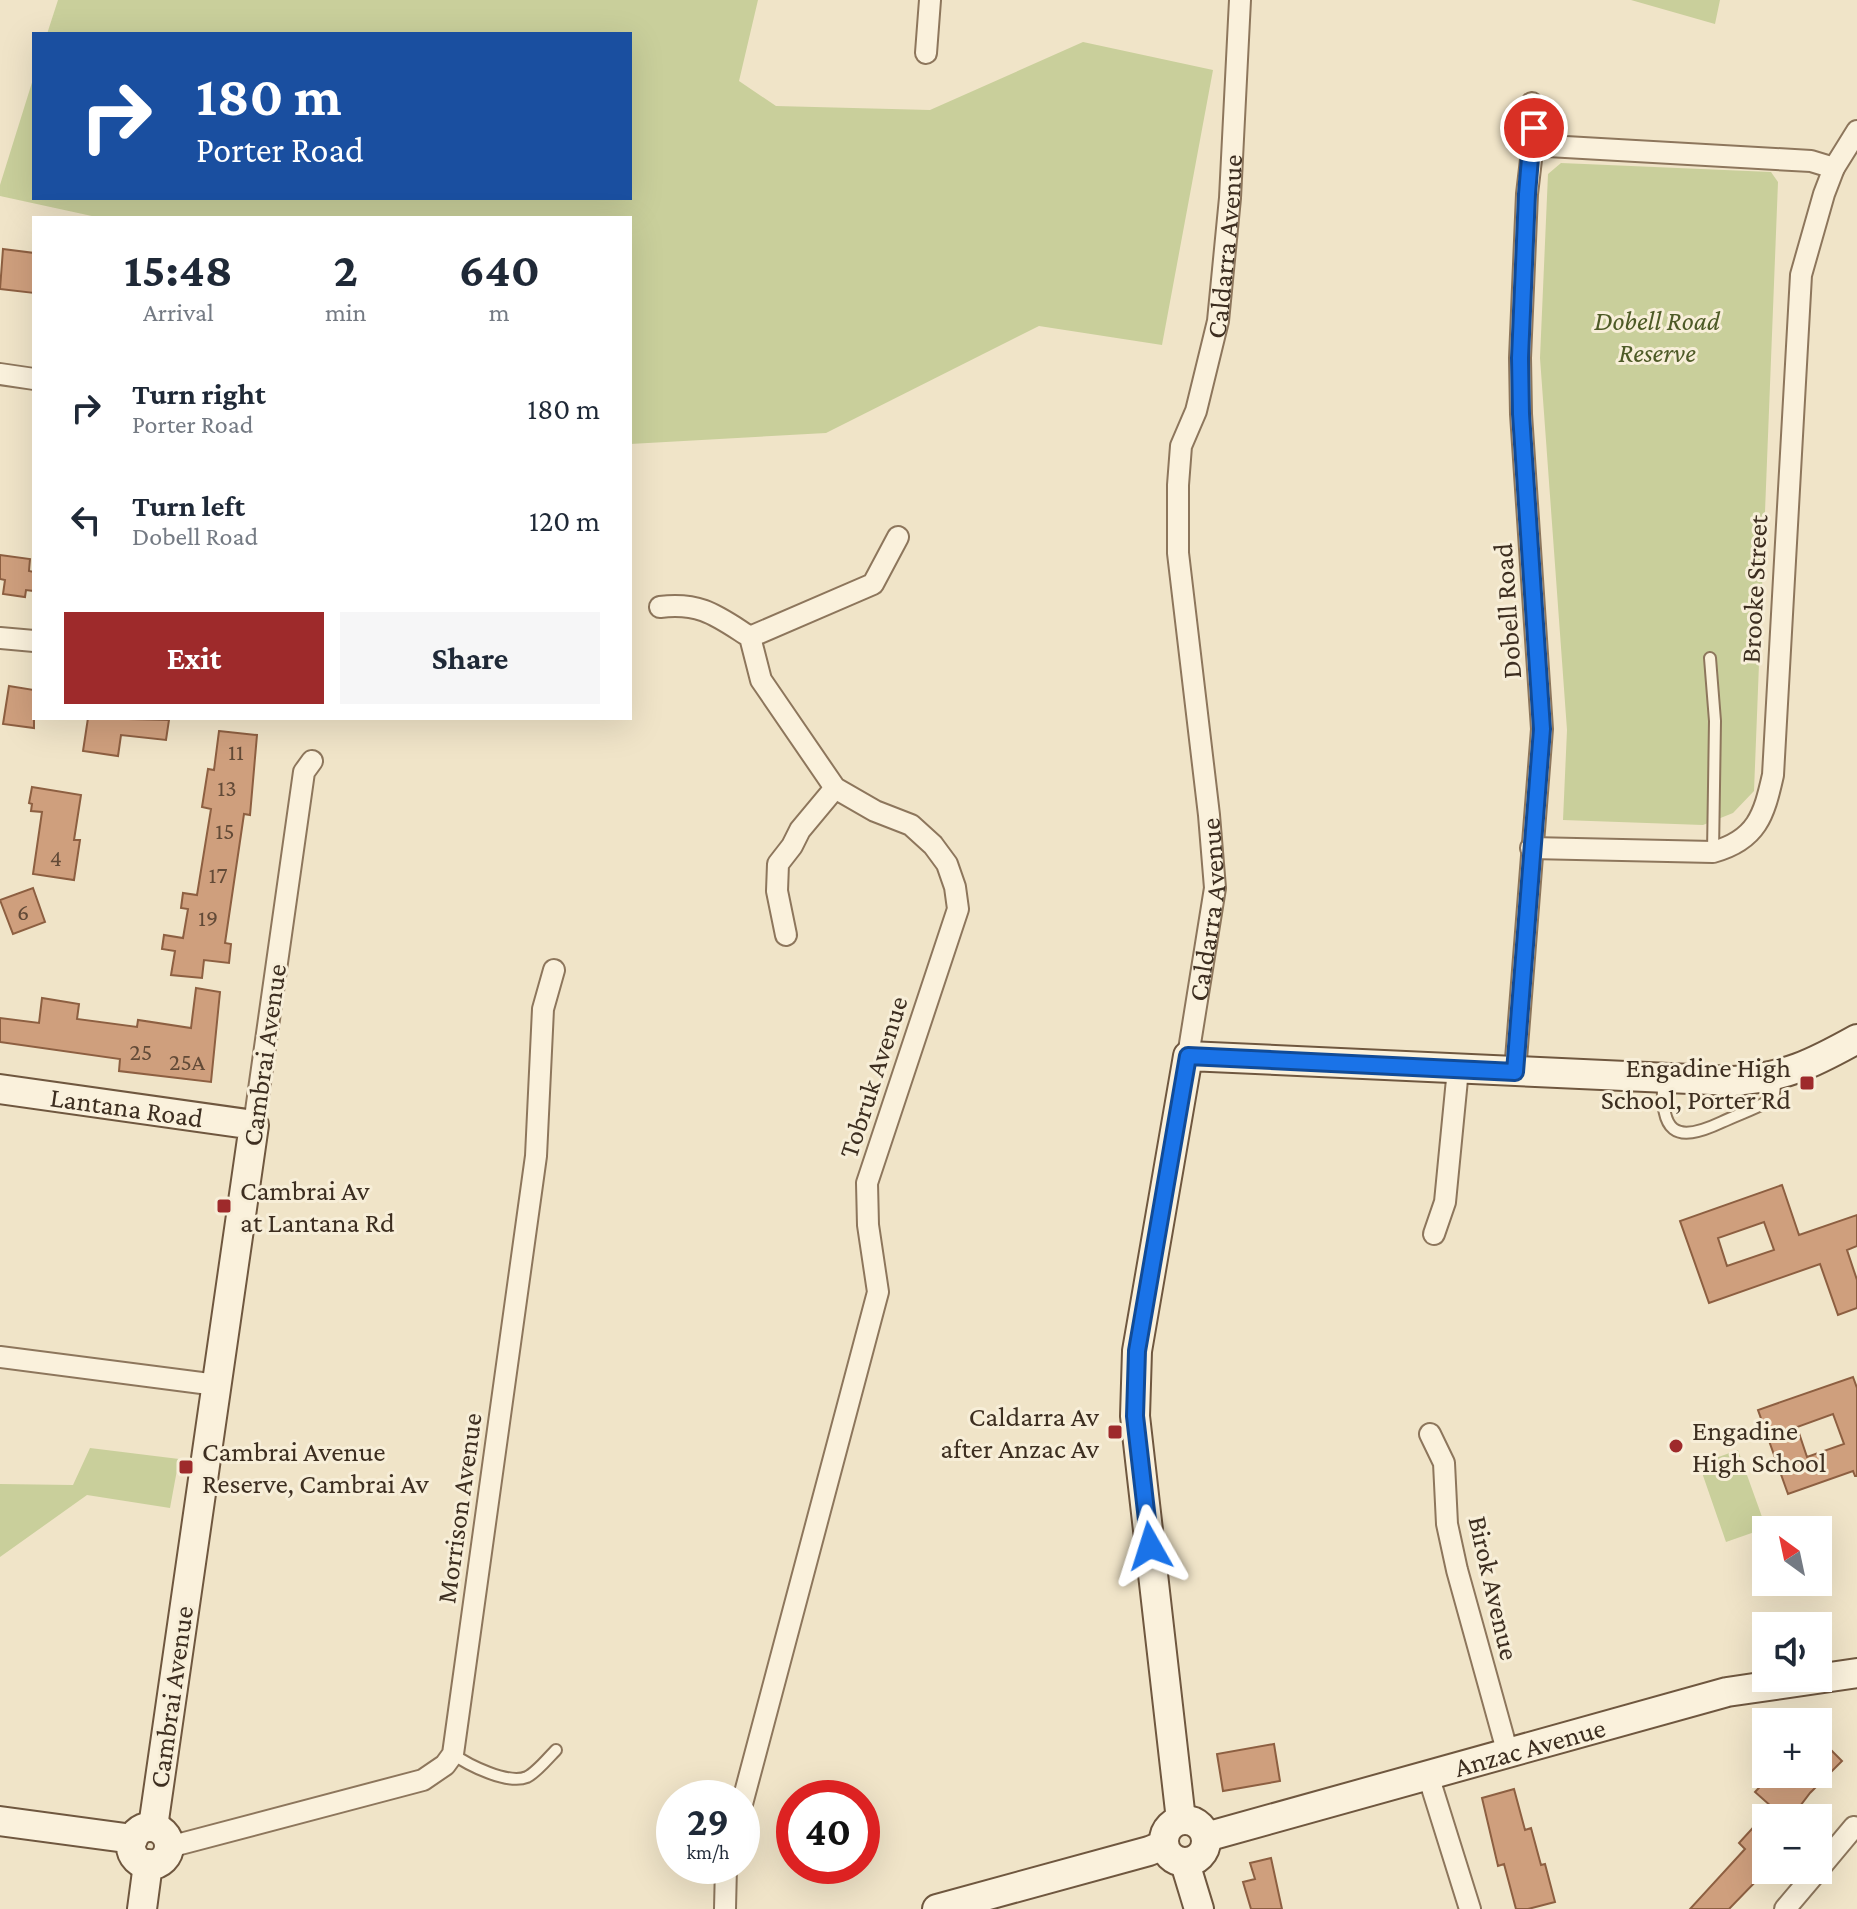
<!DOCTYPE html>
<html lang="en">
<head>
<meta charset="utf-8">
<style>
  body { margin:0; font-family:"Crimson Pro",serif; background:#f6f6f7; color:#1f2937; height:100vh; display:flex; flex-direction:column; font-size:30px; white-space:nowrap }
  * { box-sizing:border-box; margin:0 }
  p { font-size:26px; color:#747a83 }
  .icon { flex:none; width:44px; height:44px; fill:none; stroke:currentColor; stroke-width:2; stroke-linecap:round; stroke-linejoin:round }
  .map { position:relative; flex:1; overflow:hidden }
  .details { position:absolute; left:32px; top:216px; width:600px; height:504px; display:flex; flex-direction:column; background:#fff; border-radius:0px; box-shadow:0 8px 32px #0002 }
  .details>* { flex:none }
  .hud { position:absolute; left:32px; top:32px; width:600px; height:168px; border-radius:0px; box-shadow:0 8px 32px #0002; background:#1a4fa0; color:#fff; overflow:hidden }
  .needle { width:52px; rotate:327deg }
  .controls { position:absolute; left:1752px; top:1516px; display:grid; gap:16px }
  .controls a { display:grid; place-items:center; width:80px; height:80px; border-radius:0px; background:#fff; box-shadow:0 8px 32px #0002; font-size:40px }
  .speed { position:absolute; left:656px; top:1780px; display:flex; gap:16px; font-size:40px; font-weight:700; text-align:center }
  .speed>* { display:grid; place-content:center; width:104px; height:104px; border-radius:50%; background:#fff; box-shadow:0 8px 32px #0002; line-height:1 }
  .speed small { font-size:20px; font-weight:400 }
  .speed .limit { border:12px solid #d22; background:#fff; color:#111 }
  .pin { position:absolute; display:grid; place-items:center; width:68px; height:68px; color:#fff; margin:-34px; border:4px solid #fff; border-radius:50%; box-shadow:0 2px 8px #0007 }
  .me { position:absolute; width:88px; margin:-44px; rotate:354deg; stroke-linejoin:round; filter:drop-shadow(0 0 6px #0008) }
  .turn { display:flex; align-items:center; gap:28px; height:168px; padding:0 32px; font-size:36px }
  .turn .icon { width:104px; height:104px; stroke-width:2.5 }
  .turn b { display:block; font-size:56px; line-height:68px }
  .eta { display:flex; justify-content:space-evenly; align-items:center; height:136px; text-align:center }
  .eta b { font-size:48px; font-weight:700; line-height:56px }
  .primary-button { display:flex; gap:16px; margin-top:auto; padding:16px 32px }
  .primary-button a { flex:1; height:92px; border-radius:0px; background:#9e2a2b; color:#fff; font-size:32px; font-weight:700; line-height:92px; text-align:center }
  .primary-button a+a { background:#f6f6f7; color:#1f2937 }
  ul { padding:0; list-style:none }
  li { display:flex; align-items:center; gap:24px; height:112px; padding:0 32px }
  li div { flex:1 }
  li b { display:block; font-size:30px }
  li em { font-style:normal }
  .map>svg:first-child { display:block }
</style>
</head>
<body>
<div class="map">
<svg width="1857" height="1909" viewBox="0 0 1857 1909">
  <rect width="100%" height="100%" fill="#f0e4c8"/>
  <path fill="#c9cf9b" d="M58,0h700l-19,81 37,25 154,4 153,-68 130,28 -51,275 -123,-19 -213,107 -196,11v-226h-529l-101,-22v-11l34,-109v122h596v-164h-583z
    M1631,0h89l-5,24z
    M1561,163l210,9 7,10 -24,609 -21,22 -30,12 -140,-5 4,-90 -27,-372 8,-184z
    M90,1448l89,11 -9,49 -83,-13 -87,62v-73l73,1z
    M1738,1450l28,78 -40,14 -27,-78z"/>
  <path fill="#cf9f7d" stroke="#8d5f41" stroke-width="2" fill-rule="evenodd" d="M3,249l31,4v40l-34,-4z
    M0,555l30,4 -1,12 5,1v19l-8,-1 -1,7 -22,-3 2,-14 -5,-1z
    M9,686l25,4v38l-31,-4z
    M88,718l81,2 -3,20 -45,-5 -3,21 -35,-5z
    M219,731l38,4 -7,80 -6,-1 -19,129 6,1 -2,19 -25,-3 -2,18 -31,-3 4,-24 -13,-2 2,-14 19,3 5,-29 -7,-1 2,-15 14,2 14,-86 -9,-2 6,-38 6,1z
    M32,787l49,8 -7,45h6l-6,40 -41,-6 9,-62 -11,-1 1,-7 -3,-1z
    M33,888l12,34 -32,12 -13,-34z
    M196,988l24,4 -9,90 -92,-11 1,-12 -120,-17v-24l39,5 3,-25 37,6 -2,15 60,8 1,-7 53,8z
    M1782,1185l17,50 58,-20v31l-10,4 10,30v28l-19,7 -18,-51 -111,39 -29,-82zM1764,1222l10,28 -47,16 -9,-28z
    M1853,1377l4,11v88h-2l-2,-5 -65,23 -30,-84zM1833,1414l11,30 -37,13 -10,-30z
    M1818,1737l24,24 -32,32 -19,25h-25v41l-10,10 6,6 -33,34h-39l55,-60 -6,-6 33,-36 -17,-15 17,-18h46z
    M1274,1744l6,37 -57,10 -6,-37z
    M1514,1789l11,41 6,-2 10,37 4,-1 10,38 -27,7h-12l-12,-45 -6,2 -16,-68z
    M1271,1858l11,51h-31l-8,-27 12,-3 -5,-16z"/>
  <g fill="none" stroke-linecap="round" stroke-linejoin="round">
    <defs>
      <path id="lane" d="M1710,658l5,63 -2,131
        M1663,1080c-2,51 10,65 59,42 15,-7 32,-13 47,-21l5,-7 2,-16
        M453,1754c15,11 55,31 74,23 10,-5 21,-19 29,-27"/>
      <g id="street">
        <path d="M926,53l4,-53"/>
        <path d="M1532,103l3,45"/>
        <path d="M0,374l34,5"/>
        <path d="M660,607c41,-5 57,9 90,30l11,43 74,108 40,23 36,14 22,20 14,19 8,23 3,22 -91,274 1,42 10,67 -136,512"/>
        <path d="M750,637l123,-53 25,-47"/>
        <path d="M0,638l34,3"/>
        <path d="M1531,848l182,4c44,-12 51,-37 60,-77l28,-500 23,-81 10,-26 23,-37"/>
        <path d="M786,935l-9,-44 1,-27 14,-18 8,-16 35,-42"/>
        <path id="s1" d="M1188,1056l27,-168 -6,-73 -31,-262v-68l3,-39 15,-35 22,-90 12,-123 10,-198"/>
        <path d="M1515,1072l27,-343 -21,-315 -1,-56 7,-164 5,-43 6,-4 10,-1 263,15 23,7"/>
        <path d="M254,1125l50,-353 8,-11"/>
        <path d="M1434,1234l11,-32 13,-133"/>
        <path d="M0,1357l217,28"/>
        <path d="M1430,1434l14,29 3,61 10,46 51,184"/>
        <path d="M1428,1775l42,134"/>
        <path d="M169,1847l254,-67 22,-15 8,-11 83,-598 7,-147 11,-39"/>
        <path d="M1818,1870l36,-43"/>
        <path d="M725,1909l1,-43"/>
        <path d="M1785,1909l33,-39"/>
      </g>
      <g id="secondary">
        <path id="s2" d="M0,1089l254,36 -101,702"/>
        <circle cx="1185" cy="1841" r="21"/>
        <path d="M1181,1820l-46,-404 2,-65 51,-295 546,25c52,-4 78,-17 123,-42"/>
        <path d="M0,1821l133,18"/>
        <circle cx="150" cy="1846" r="19"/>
        <path id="s3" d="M1206,1837l521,-145 130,-19"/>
        <path d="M1185,1863l14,46"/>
        <path d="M142,1909l6,-45"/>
        <path d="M937,1909l212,-58 15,-6"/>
      </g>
    </defs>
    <use href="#lane" stroke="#8d765c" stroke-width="14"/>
    <use href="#street" stroke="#8d765c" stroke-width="24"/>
    <use href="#secondary" stroke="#6f573f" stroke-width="32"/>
    <use href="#lane" stroke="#faf1dc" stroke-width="10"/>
    <use href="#street" stroke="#faf1dc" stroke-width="20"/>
    <use href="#secondary" stroke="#faf1dc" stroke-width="28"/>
  </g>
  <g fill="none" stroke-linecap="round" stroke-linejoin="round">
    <defs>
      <path id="route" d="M1150,1546l-15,-130 2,-65 51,-295 327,16 27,-343 -21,-315 -1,-56 7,-164 3,-36 5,-10 -1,-20"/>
    </defs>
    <use href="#route" stroke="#114b97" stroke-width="20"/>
    <use href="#route" stroke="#1a73e8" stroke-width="14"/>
  </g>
  <g fill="#9e2a2b" stroke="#f7eed8" stroke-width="3">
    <rect x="1799" y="1075" width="16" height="16" rx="4"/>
    <rect x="216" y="1198" width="16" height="16" rx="4"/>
    <rect x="1107" y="1424" width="16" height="16" rx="4"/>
    <circle cx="1676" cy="1446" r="8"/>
    <rect x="178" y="1459" width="16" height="16" rx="4"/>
  </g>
  <g text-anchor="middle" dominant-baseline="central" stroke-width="6" stroke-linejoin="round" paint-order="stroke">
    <g font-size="24" fill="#624a37">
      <text x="236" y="751">11</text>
      <text x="227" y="787">13</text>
      <text x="225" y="830">15</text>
      <text x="56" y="857">4</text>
      <text x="218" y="874">17</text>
      <text x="23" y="911">6</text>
      <text x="208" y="917">19</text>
      <text x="141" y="1051">25</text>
      <text x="187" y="1061">25A</text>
    </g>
    <g font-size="28" fill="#3d2e20" stroke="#f7eed8">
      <text stroke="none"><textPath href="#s1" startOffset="820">Caldarra Avenue</textPath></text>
      <text transform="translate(1754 589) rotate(-87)">Brooke Street</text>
      <text transform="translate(1507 611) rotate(-94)">Dobell Road</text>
      <text stroke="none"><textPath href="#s1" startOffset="148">Caldarra Avenue</textPath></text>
      <text transform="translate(264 1055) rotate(-82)">Cambrai Avenue</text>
      <text transform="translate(873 1077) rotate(-72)">Tobruk Avenue</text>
      <text stroke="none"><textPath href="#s2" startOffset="128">Lantana Road</textPath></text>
      <text transform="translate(459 1508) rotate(-82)">Morrison Avenue</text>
      <text transform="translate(1494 1588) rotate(77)">Birok Avenue</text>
      <text transform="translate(171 1697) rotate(-82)">Cambrai Avenue</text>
      <text stroke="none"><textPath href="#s3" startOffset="336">Anzac Avenue</textPath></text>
    </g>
    <g font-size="28" font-style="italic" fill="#4d5a26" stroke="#f7eed8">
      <text x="1657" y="320">Dobell Road<tspan x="1657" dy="32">Reserve</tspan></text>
    </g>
    <g font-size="28" fill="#3d2e20" stroke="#f7eed8" text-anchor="start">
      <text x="1791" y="1067" text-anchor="end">Engadine High<tspan x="1791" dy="32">School, Porter Rd</tspan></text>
      <text x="240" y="1190">Cambrai Av<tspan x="240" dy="32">at Lantana Rd</tspan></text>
      <text x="1099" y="1416" text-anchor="end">Caldarra Av<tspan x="1099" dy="32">after Anzac Av</tspan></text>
      <text x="1692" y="1430">Engadine<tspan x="1692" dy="32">High School</tspan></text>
      <text x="202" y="1451">Cambrai Avenue<tspan x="202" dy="32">Reserve, Cambrai Av</tspan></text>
    </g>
  </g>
</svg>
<div class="controls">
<a><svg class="needle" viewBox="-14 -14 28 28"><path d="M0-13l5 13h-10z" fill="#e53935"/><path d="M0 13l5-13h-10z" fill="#747a83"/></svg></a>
<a><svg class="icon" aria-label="sound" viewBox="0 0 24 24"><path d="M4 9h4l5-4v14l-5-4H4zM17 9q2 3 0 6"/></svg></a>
<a>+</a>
<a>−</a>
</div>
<div class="speed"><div>29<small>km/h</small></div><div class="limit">40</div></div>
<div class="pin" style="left:1534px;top:128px;background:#d93025"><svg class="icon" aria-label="arrive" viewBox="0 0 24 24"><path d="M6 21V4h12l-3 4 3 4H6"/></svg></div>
<svg class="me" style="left:1150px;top:1546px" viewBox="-20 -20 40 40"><path d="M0-17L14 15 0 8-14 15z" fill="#1a73e8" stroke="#fff" stroke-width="4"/></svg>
<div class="hud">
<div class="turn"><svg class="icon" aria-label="right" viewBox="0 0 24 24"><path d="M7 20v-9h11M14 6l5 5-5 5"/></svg><div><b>180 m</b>Porter Road</div></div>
</div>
<section class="details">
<div class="eta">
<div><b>15:48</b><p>Arrival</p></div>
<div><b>2</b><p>min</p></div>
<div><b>640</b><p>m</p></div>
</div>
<ul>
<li><svg class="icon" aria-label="right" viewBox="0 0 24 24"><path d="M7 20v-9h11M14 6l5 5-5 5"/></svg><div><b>Turn right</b><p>Porter Road</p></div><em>180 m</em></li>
<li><svg class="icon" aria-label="left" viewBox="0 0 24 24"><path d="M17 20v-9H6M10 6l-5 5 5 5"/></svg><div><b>Turn left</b><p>Dobell Road</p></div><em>120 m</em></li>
</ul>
<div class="primary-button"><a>Exit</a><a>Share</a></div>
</section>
</div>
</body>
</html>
